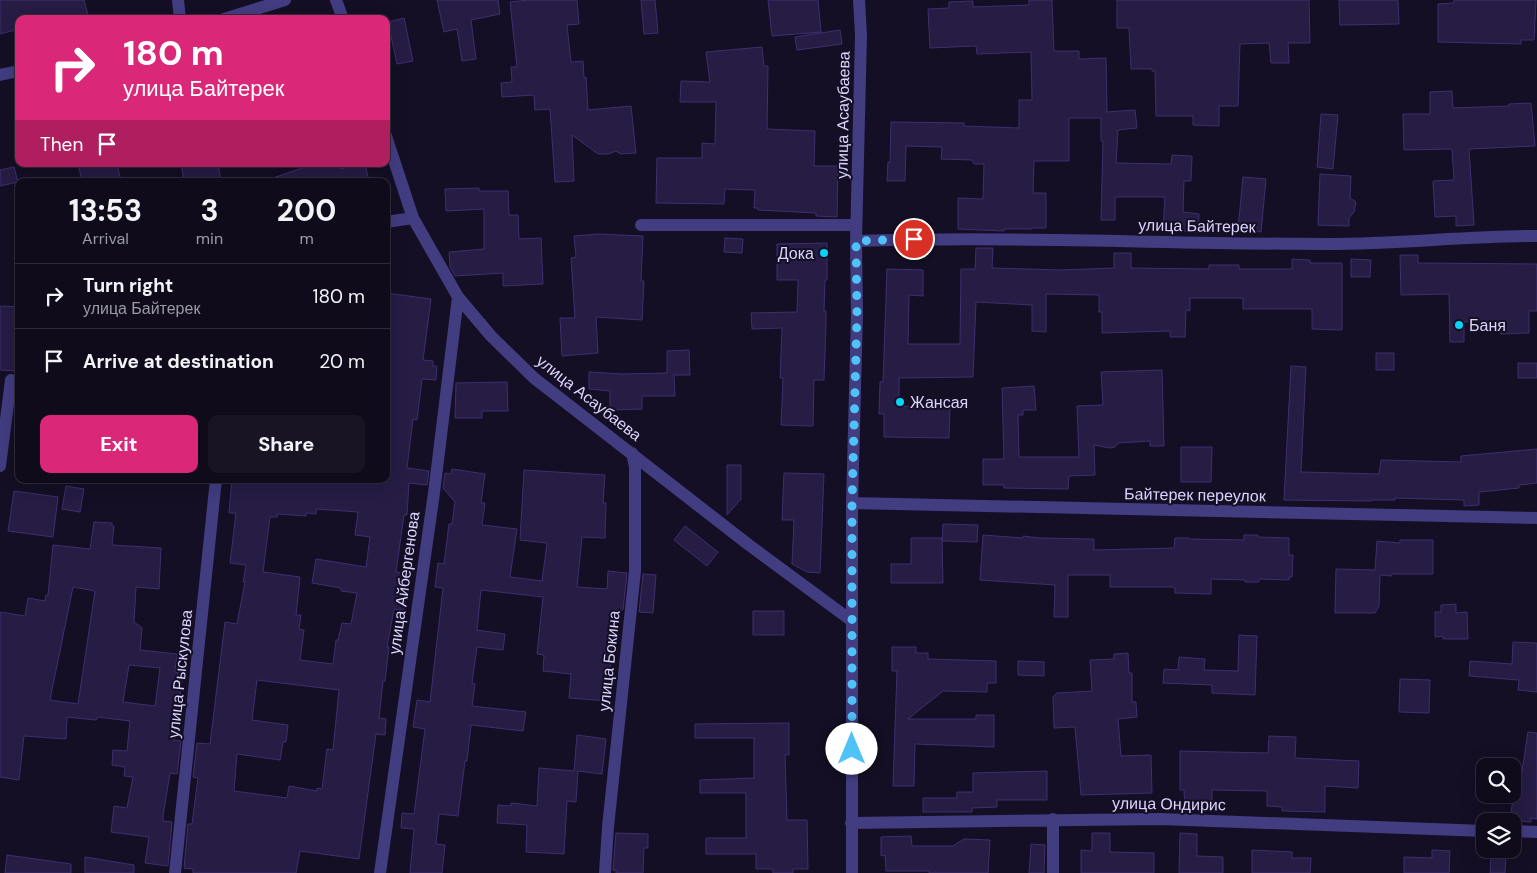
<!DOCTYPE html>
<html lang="en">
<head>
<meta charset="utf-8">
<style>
  body { margin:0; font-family:"DM Sans",sans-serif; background:#181424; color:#f1f3f6; height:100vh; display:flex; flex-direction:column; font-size:19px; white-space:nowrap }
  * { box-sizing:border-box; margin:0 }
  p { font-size:16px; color:#9b9ba3 }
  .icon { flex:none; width:28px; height:28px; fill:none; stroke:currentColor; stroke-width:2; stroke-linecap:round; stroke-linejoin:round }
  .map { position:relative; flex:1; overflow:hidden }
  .panel { position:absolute; left:15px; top:178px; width:375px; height:305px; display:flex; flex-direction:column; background:#0f0b1b; border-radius:10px; box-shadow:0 5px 20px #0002,0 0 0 1px #2f2b3a }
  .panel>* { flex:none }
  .hud { position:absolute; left:15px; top:15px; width:375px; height:152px; border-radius:10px; box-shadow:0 5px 20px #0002,0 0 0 1px #2f2b3a; background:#db2777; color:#fff; overflow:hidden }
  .tools { position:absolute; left:1476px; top:758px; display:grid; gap:10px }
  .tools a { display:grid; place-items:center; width:45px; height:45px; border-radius:10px; background:#0f0b1b; box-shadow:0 5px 20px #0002,0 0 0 1px #2f2b3a; font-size:25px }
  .pin { position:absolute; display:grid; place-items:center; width:42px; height:42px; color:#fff; margin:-21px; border:2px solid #fff; border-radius:50%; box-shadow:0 1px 5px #0007 }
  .me { position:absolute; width:55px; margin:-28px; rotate:0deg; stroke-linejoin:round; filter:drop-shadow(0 0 4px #0008) }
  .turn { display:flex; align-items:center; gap:18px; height:105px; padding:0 25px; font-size:22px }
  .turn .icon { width:65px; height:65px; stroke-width:2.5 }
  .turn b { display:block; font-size:35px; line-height:42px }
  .then { display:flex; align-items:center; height:48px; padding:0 25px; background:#0003; gap:10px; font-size:19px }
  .eta { display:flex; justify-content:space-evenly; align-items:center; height:85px; text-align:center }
  .eta b { font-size:30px; font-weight:700; line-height:35px }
  .primary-button { display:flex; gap:10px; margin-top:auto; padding:10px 25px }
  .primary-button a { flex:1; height:58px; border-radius:10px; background:#db2777; color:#fff; font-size:20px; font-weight:700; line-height:58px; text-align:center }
  .primary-button a+a { background:#181424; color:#f1f3f6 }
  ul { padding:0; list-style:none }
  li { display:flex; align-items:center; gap:15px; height:65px; padding:0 25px; border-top:1px solid #2f2b3a }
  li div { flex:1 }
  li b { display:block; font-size:19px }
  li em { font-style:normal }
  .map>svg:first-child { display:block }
</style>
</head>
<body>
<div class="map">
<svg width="1537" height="873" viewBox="0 0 1537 873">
  <rect width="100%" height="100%" fill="#140f24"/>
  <path fill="#261c44" stroke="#3f2f6f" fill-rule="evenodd" d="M0,0h84l5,19h-70v10l-19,5z
    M437,0h61l2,14 -29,6 5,39 -14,2 -5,-32 -13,3z
    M528,0h49l2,24 -12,1 4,37 12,-1 1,17 2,-1 2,33 43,-4 5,47 -15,1 -5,-3 -8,3h-10l-26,-19 2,46 -19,1 -5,-73 -15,1 -1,-15 -32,2 -1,-14 11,-1 -1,-15h6l-7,-65z
    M641,0h14l3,33 -14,1z
    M768,0h50l3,32 -49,4z
    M1029,0h23l2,51h25v8l27,-1 1,54 28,-2 2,18 -19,2 -2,33 55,1 1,-9 20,1 -1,25h-7l-1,31 16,2 -1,18 -35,-2 2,-33h-50v23h-14l2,-79h-2v-23h-32v43h-35l-1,32h13v35h-14v1h-28v2l-46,-2v-31l25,1 1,-35h-10l-2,-4 -31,-1 1,-12 -36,-1 -1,35h-18l1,-19 2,1 1,-41 73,1v3l55,2v-28h13l-1,-48 -54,2 -1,-8 -46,2 -2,-39 21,-1v-6l24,-1v6l56,-2z
    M1117,0h192l1,43h-22l1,20h-18l-2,-20 -29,1 -2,62h-19v20l-26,-1v-9h-37l-1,-45h-3v-2h-21l-2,-41h-12z
    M1339,0h59l1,24 -59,1z
    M1454,0h82l-2,40h-13v4l-83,-2v-38l16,-1z
    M404,18l9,43 -16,3 -9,-42z
    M840,30l2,14 -45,6 -2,-13z
    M762,47l2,19h4l-1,63 48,2 -1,35h24l-1,51 -21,-1v-3l-58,-3v-2h-4l1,-18 -30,-1 -1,15 -68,-1 1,-45h45v-15l13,1 1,-42h-36l1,-21 29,1 -4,-30z
    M1452,91l1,17 56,-2v-2l22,-1 4,43 -66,3 5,76 -18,1v-10l-21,1 -2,-36 21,-1 -2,-31 -48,1 -1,-36h27v-22z
    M1321,114l17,1 -5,54 -16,-2z
    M78,164h39l4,17h-39z
    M181,164h37l3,17h-37z
    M314,164h25l2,5 15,-5h9l4,17h-98l-1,-2z
    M14,167l4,15 -18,4v-16z
    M1320,174l31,2 -1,22 6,4 -2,10 -5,6v8l-31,-1z
    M1243,177l23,2 -5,53 -23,-3z
    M479,188v3h29l1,24h9l1,24 22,-1 2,46 -40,2v-13l-48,3 -5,-9 -1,-15 35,-3v-40l-38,2 -1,-22z
    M598,234l45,2 -2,45h3l-2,39 -46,-3 2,36 -36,3 -2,-38h15l-4,-60 5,-1 -2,-21z
    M725,238l18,1 -1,14 -18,-1z
    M827,243v37h-2l-1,31h2v13l-2,56h-10l-1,46 -32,-1 2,-47h-3l2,-50 -30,1 -1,-16 46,-1 1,-32h-21v-36z
    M976,248h17l-1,20 69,2 53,-2v-15h17v15l78,1v-4h30v4h53v-10l18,1v3h32v67l-30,-1v-20h-69v-11h-53v13l-4,-1 -1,27h-15v-6l-68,2v-21h-3v-17l-53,-1v38l-14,-1v-26l-56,-3 -3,75 -74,1v28l51,2 -1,30 -65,-1v-23h-5l1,-32h3l4,-113 36,1v26l-14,-1 -1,49h52l1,-75h14z
    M1400,255h18v8l119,1v47h-8v22l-28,1v-13l-37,1v20h-14l-1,-48 -48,1z
    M1351,259l20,1 -1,17h-19z
    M386,293l45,6 -8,61 10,1v5h4l-1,14 -14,-1 -5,41 -4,-1 -6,49 22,3 -2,14 -18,-2 -2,32h-3l-8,57 8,1v2l6,1 -6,34 -10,-1 -7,38h2l-4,34h-2l-4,37 7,1 -1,16 -9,-1 -17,125 -59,-8 -4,22h-103v-4l-9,-1 4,-44h4l6,-46 -5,-1 4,-34 13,1 15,-122 12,2 8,-42h-2l3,-17 -16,-2 6,-50h-7l3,-34h60l-1,2 29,2v-4h66zM316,509l42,3 -3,23 15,2 -4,30 -50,-8 -4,24 29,5v3l16,2 -6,31 -9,-1 -4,17h-2l-3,24 -33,-4 4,-30 -5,-1 2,-14h-5l4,-38 -37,-5 7,-55h7v-3l29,2v-3l10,1zM257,680l82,10 -6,60 -6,-1 -5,40 -5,-1v3l-28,-5 -2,12 -53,-7 3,-37 43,6 3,-18h3l2,-17 -36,-5z
    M0,306l19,1v64l-19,-1z
    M689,350l1,25h-16l1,21h-33v13l-32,1v-19l-21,-2v-17l33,2 45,-1v-22z
    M1376,353h18v17h-18z
    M1518,363h19v15h-19z
    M1291,366l15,1 -5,105 78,2 2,-14 80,2v-6l76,-7v34l-18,2v3l-40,4v13l-15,1v-6l-69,-2v2h-24v1l-87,-1z
    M1162,370l2,76h-14v-5l-32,2 -3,4 -5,1 -16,-3 1,30 -26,1 -1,13 -64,-1v-3h-21v-26h21l-2,-71 32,-2 2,24h-13v5h-5l1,42h60l-2,-51 26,-1 -2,-33z
    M507,382l1,29h-26v7h-27l1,-35z
    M1181,447h31l-1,35h-30z
    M727,465h14v34l-14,16z
    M452,469l33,5 -4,29h4l-3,22 35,4 -7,48 32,4 5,-38 -27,-3 4,-70 81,5 -2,28h3l-1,35 -23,-1 -5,50 30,2 1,-18 19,2 -4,37h-9l-6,91 -39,-3 2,-24 -28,-3 1,-16 -7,-1 6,-57 -62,-7 -4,40 28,4 -2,16 -26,-3 -5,36 3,1 -3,22 54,6 -3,19 -52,-6 -4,36h-2l-7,55 -19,-2 -3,30 9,1 -3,28h-32l4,-44 -13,-1 1,-15 12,1 11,-85 -12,-2 4,-27 13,2 13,-114 -8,-1 3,-24 6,1 5,-40h3l3,-22 -12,-14 2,-15 6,1z
    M784,473l40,1 -4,99 -13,-1 -15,-8 2,-44h-12z
    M66,486l18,3 -4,23 -18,-3z
    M14,491l44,6 -5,40 -45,-6z
    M94,522l18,1v3h2l-2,19 49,3 -2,41 -23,-2 -2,35 8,6 -2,22 37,4 -2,18 8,2 -9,66 7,1 -4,33 -7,-1 -7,43v5l9,1 -4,44 -23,-3 4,-26 -38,-5 3,-26 13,2 6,-31 -9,-1 1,-9 -13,-2 1,-15 14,1 3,-30 -32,-4 -2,3 -29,-3 -1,22 -42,-3 -5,44 -19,-3v-165l25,4 3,-18 17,3 1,-6h2l5,-50 37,4zM73,587l22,4 -17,113 -28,-4zM129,665l31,3 -5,38 -32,-4z
    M943,524l35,1 -1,17 -35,-1z
    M685,526l33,26 -11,14 -33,-26z
    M983,535l40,3v-2l16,2 55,1v11l80,-2 1,-10h14v1l55,1v-5h14v2l31,1v17h4l-1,22h-3v3l-30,-1v3h-14v-2l-34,-1v15l-36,-1v-5l-2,-1h-63v-12h-42v42h-14l1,-32 -75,-5z
    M911,538h31l1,45h-52v-19h20z
    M1400,540h33v34h-41l-1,2 -11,-1 -1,31 -4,7h-40l1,-44 39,1 2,-29 23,2z
    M643,574l13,1 -3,38 -14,-1z
    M1456,604v9l11,-1 1,27h-25v-3l-8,1v-25h6v-7z
    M753,611h31v24h-31z
    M1239,635l18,1 -2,59 -43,-2v-8l-49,-2 1,-14 14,1 1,-13 26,2 -1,11 34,1z
    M1513,642l24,1v49l-19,-2 1,-10 -50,-4 1,-15 42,3z
    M892,647h24v6h12v6l68,2v22h-9v9l-44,-1 -35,28h68v-4h18v32l-79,-3 -1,42h-21l4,-115h-5z
    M1128,653l1,20h3v29h4l1,15 -19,2 3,37 30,-1 1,38 -71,2 -6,-68 -21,1 -1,-31 4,-4 35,-2 -2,-31 24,-1v-5z
    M1018,661l26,1v14l-26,-1z
    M1400,679l30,1 -1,33 -30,-1z
    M789,723v32h-4l2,65h20l1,49h-15v4h-20v-4h-17v-15h-50v-16h40v-45h-46v-13l54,-2v-40h-59v-14z
    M1528,732l9,1v86l-6,-1v4l-21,-2 6,-43 5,1z
    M577,735l29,4 -4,35 -24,-3 -2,31 -9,-1 -3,53 -38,-2 1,-27 -30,-2 1,-18 13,1v-3l26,3 2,-38 35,3z
    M1269,736l27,1 -1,21 64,3 -1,27 -33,-2v26l-43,-1v-4l-15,-1v-15l-55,-1v19l-27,1 -1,-20h-4v-39l88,2z
    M1047,771v29h-50v7l-25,1v4h-49v-14h34v-6h16v-19z
    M616,833l32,1v14h-4l-1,25h-27v-3h-3z
    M1092,833h18v19l44,1v20h-73v-23l11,1z
    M1180,833l17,1v22l26,1v16h-44z
    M911,836l1,10h41l11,-7 26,1 -2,33h-59v-2h-43l-1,-16 -4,1v-19z
    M1031,844l14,1 -1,28h-15z
    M1252,850l40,2v6h19l-1,15h-58z
    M1432,850l18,1 -1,22h-45v-16l28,1z
    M7,855l64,9v9h-66z
    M1491,855l15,1 -1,17h-15z
    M85,857l49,8v8h-49z"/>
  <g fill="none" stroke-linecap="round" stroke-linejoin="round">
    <path stroke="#423c81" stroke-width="12" d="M178,0l2,19
      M336,0l7,19
      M224,19l61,-19
      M0,75l19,-4
      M386,136l27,82 45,79 33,39 43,42 215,167 103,76
      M386,222l27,-4
      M641,225h215
      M856,241c158,-5 315,3 473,3 70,0 139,-8 208,-8
      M0,466l11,-86
      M852,503l685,15
      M1053,819v54
      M851,823l309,-4 325,12
      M1512,831l25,1
      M175,873l41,-394
      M380,873l54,-380 24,-196
      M605,873l3,-46 27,-256v-104l-3,-14
      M852,873v-370l5,-189 -1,-73 5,-206 -2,-35"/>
  </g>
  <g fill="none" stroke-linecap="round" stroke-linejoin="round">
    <path stroke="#4fc3f7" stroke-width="9" stroke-dasharray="0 16.2" d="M852,749v-245l5,-190 -1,-73 58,-2"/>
  </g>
  <g fill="#09d2f4" stroke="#140f24" stroke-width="2">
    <circle cx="824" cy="253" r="5"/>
    <circle cx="1459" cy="325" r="5"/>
    <circle cx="900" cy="402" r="5"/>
  </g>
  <g text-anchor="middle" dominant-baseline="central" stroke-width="4" stroke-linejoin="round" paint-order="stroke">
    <g font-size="16" fill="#dbd4fd" stroke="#140f24">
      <text transform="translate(843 115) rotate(-89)">улица Асаубаева</text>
      <text transform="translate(1197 226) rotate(1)">улица Байтерек</text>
      <text transform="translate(589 398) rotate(38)">улица Асаубаева</text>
      <text transform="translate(1195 495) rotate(1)">Байтерек переулок</text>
      <text transform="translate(404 583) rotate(-82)">улица Айбергенова</text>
      <text transform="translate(609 661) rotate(-84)">улица Бокина</text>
      <text transform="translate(180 674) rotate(-84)">улица Рыскулова</text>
      <text transform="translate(1169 804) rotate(1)">улица Ондирис</text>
    </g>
    <g font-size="16" fill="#dbd4fd" stroke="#140f24" text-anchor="start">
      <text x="814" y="253" text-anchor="end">Дока</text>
      <text x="1469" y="325">Баня</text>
      <text x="910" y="402">Жансая</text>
    </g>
  </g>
</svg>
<div class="tools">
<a><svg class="icon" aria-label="search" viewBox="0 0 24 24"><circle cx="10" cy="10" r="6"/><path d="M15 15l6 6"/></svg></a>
<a><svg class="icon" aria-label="layers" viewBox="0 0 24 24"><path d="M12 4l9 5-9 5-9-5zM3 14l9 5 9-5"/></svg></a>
</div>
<div class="pin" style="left:914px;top:239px;background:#d93025"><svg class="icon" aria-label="arrive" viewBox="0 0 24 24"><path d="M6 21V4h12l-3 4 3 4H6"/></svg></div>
<svg class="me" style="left:852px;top:749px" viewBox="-20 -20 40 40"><circle r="19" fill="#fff"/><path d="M0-13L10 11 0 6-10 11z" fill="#4fc3f7"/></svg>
<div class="hud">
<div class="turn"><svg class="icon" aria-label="right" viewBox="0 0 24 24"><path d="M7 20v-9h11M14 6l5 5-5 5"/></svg><div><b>180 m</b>улица Байтерек</div></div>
<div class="then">Then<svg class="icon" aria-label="arrive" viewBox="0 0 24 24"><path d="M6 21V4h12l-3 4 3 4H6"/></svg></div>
</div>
<section class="panel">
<div class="eta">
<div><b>13:53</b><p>Arrival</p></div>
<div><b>3</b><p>min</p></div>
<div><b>200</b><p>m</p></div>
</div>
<ul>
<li><svg class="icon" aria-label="right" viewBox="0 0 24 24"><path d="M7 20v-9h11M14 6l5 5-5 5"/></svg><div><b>Turn right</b><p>улица Байтерек</p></div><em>180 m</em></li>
<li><svg class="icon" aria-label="arrive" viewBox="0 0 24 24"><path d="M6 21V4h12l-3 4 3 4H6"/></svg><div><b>Arrive at destination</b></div><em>20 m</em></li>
</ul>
<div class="primary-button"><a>Exit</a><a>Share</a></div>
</section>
</div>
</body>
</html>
